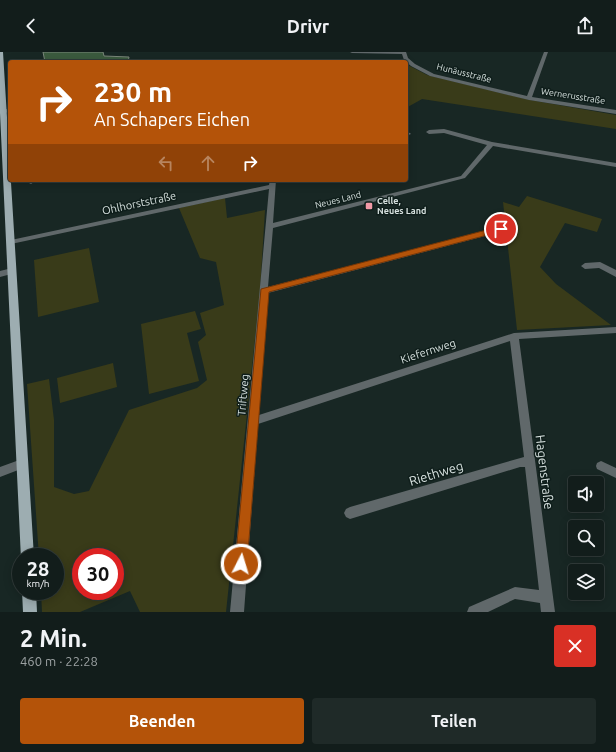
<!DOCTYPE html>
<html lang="de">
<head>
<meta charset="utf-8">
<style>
  body { margin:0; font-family:Ubuntu,sans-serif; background:#1f2a28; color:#f1f3f6; height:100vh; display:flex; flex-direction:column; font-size:15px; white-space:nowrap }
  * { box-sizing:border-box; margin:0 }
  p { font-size:13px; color:#9ca2a3 }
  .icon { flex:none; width:22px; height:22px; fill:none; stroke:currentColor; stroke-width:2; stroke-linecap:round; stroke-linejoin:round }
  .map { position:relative; height:560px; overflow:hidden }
  .side { display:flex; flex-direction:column; background:#121d1b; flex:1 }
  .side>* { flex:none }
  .guide { position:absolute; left:8px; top:8px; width:400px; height:122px; border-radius:4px; box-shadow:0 2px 10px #0003,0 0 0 1px #313b3a; background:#b45309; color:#fff; overflow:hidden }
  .fabs { position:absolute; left:568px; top:424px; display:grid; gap:8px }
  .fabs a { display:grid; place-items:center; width:36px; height:36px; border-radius:4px; background:#121d1b; box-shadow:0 2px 10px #0003,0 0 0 1px #313b3a; font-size:20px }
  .speed { position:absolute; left:12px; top:496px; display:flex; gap:8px; font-size:20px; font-weight:700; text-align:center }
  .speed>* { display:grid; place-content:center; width:52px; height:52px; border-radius:50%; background:#121d1b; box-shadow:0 2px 10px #0003,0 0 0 1px #313b3a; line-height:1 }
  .speed small { font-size:10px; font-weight:400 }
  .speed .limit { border:6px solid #d22; background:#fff; color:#111 }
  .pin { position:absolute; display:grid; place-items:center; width:34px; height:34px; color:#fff; margin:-17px; border:2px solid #fff; border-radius:50%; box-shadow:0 1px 4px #0007 }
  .me { position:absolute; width:44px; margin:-22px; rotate:5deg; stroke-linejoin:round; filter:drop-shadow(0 0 3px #0008) }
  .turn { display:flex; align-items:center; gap:14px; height:84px; padding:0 20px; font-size:18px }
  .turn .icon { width:52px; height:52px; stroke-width:2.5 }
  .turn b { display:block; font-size:28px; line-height:34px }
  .lanes { display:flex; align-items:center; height:38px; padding:0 20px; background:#0003; justify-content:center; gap:20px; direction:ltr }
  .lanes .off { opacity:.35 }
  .round { display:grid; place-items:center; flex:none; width:42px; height:42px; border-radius:4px; background:#1f2a28 }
  .summary { display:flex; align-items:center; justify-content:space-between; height:68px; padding:0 20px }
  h1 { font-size:24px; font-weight:600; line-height:30px }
  .button { display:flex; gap:8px; margin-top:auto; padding:8px 20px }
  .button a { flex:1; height:46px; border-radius:4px; background:#b45309; color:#fff; font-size:16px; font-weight:600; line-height:46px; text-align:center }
  .button a+a { background:#1f2a28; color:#f1f3f6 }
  header { display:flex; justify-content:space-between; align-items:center; height:52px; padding:0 20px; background:#121d1b; font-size:18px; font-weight:600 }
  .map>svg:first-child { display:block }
</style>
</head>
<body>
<header><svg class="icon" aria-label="back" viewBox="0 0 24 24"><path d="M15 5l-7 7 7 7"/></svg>Drivr<svg class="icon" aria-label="share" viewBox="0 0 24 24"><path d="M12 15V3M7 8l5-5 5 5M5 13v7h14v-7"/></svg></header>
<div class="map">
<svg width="616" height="560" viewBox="0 0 616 560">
  <rect width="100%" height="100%" fill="#182724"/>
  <path fill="#393b19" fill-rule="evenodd" d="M406,12l21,11 103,25 86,15v14l-194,-30 -16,9z
    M527,144l75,23 -5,13 -32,-9 -25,44 16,17 55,41 -94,5 -14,-128 16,5z
    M225,146l2,20 38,-8 -5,81 -34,321h-86l-10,-21 -50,21h-38l-1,-21h14v-34h-16l-12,-173 22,-5 5,41v67l20,7 15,-3 40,-81 68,-22 10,-8 -9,-38 8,-7 -6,-22 24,-8 -8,-43 -16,-4 -21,-50zM81,505h34v34h-34z
    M89,196l10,54 -61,15 -4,-57z
    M195,259l6,18 -14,4 12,48 -50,13 -8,-70z
    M113,311l4,24 -57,16 -3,-25z"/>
  <path fill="#3b5a3e" stroke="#7a867a" d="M43,0h60l1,4 25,1 -1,5h-83z"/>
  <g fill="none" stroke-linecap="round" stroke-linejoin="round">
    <path fill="#60686a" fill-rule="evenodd" d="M350,0h56l2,6 7,6 19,10 93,22 17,-44h4l-16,45 84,13v4l-87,-14 -99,-24 -19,-10 -7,-6 -2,-6 -50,-1z
      M10,56v4l-7,1 -3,-2z
      M444,77l48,13 124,21v4l-123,-21 -28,32 -192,50 -5,59 233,-60 4,2 -1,2 -236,62 -9,122 255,-82 102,-6v6l-97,6 36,273h-14l-1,-9 -25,-4 -27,13h-21l2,-5 46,-20 24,3 -14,-123h-5l-170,52 -4,-2 -2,-4 2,-4 4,-2 174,-50 -14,-116 -252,83 -14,188h-14l39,-423 -258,55 -4,-2 4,-2 258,-55 1,-5h6l-3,43 188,-47 26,-31 -43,-12 -15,1 -3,-2 3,-2z
      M406,80l4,1 1,1 -5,2z
      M27,128h6l1,2 -3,2 -2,-1z
      M600,210l16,8v7l-17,-9 -14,1 -4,-3 4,-3z
      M12,216l4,3 -1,2 -15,4v-6z
      M22,407l4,2 1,3 -1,3 -26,10v-10z
      M601,409l15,7v10l-19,-9 -1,-3 1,-3z"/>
    <path fill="#9dadb1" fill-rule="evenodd" d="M0,0h3l31,505h-13v2l-21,-446z
      M22,539h14l1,21h-14z"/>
  </g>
  <path fill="#b45309" stroke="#753606" d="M498,175h3l3,2 -1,2 -234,61 -22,272 -2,5 -4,1 -5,-1 -1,-5 26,-275z"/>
  <rect fill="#f39aa7" stroke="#0f1e1b" stroke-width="1.5" x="365" y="150" width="8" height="8" rx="2"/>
  <g text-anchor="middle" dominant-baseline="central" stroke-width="3" stroke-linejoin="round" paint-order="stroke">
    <g font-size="9" fill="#d6e0de" stroke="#0f1e1b">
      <text transform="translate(464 21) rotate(14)">Hunäusstraße</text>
      <text transform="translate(573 44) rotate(9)">Wernerusstraße</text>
      <text transform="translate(338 148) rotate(-14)">Neues Land</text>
    </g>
    <g font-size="9" font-weight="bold" fill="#d6e0de" stroke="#0f1e1b" text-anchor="start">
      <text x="377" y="149">Celle,<tspan x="377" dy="10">Neues Land</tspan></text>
    </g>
    <g font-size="11" fill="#d6e0de" stroke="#0f1e1b">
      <text transform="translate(139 151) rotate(-12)">Ohlhorststraße</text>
      <text transform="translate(428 299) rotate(-18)">Kiefernweg</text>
      <text transform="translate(243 343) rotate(-85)">Triftweg</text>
    </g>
    <g font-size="13" fill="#d6e0de" stroke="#0f1e1b">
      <text transform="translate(545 420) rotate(83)">Hagenstraße</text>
      <text transform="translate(436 421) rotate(-17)">Riethweg</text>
    </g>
  </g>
</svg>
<div class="fabs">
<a><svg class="icon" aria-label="sound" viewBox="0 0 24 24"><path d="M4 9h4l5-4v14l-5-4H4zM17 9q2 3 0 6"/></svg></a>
<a><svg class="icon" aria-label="search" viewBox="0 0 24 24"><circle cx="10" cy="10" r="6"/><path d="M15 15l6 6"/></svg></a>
<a><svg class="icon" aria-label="layers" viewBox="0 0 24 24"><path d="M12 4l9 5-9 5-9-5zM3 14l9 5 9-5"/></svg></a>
</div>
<div class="speed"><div>28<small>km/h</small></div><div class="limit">30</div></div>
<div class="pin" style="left:501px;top:177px;background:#d93025"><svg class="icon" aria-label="arrive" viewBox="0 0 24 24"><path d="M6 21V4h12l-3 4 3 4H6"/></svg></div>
<svg class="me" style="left:241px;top:512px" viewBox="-20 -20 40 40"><circle r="17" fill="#b45309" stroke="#fff" stroke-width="3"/><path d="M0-11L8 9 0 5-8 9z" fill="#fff"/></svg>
<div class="guide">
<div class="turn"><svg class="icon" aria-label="right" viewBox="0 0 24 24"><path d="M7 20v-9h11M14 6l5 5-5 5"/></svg><div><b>230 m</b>An Schapers Eichen</div></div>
<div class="lanes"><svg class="icon off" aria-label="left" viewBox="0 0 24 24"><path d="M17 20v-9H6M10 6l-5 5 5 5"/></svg><svg class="icon off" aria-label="ahead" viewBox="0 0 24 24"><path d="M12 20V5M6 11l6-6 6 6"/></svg><svg class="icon" aria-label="right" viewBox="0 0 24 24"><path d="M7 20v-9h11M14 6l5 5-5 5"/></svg></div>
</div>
</div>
<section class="side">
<div class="summary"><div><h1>2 Min.</h1><p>460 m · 22:28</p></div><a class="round" style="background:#d93025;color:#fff"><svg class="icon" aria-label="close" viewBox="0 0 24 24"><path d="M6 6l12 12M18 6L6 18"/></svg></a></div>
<div class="button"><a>Beenden</a><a>Teilen</a></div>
</section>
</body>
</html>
